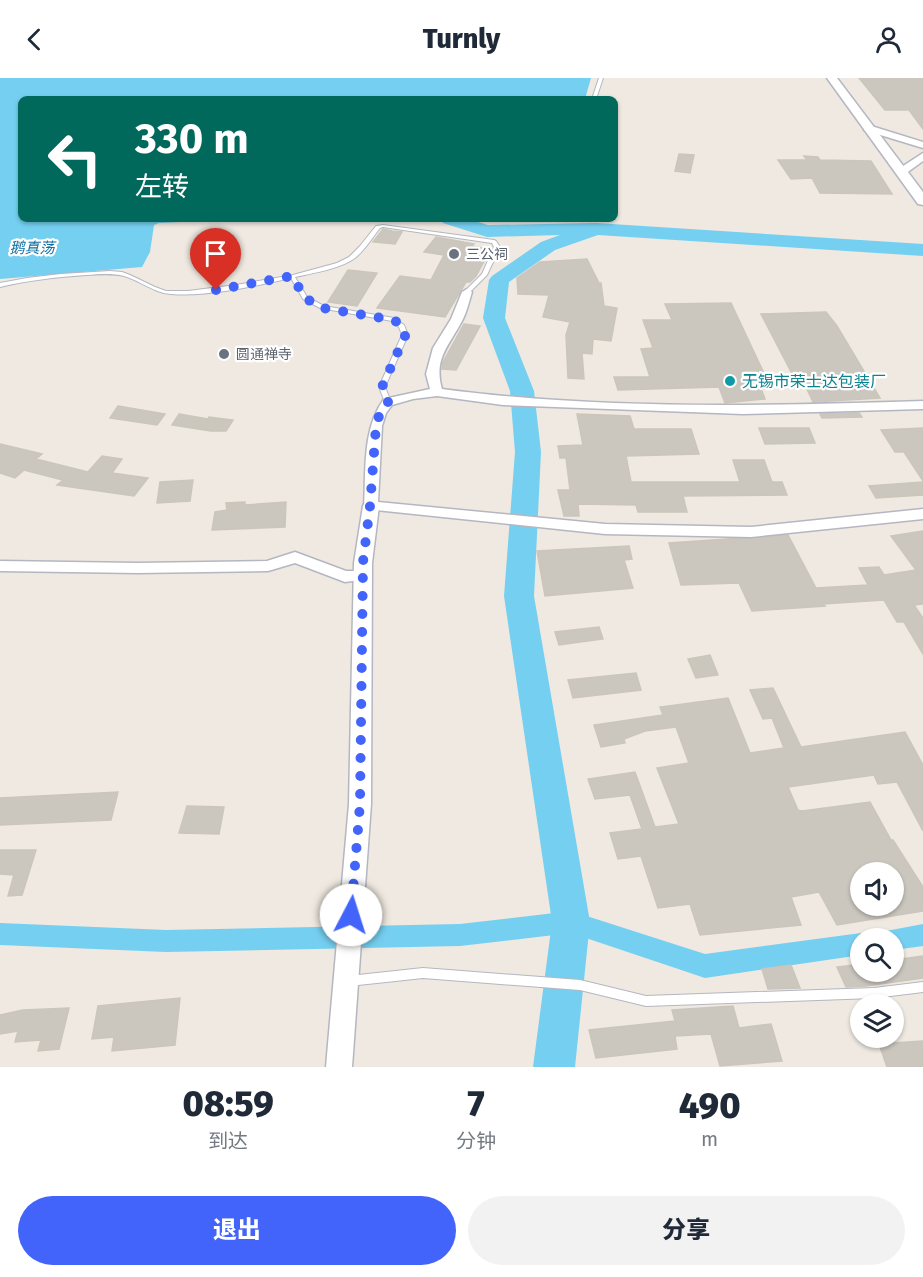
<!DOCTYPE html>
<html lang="zh">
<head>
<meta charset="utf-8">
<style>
  body { margin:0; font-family:"Fira Sans","Noto Sans SC",sans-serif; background:#f2f2f3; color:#1f2937; height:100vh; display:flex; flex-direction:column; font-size:22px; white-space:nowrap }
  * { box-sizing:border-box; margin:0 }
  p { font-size:20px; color:#747a83 }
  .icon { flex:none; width:33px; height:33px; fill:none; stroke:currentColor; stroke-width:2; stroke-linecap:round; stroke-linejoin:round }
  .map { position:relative; height:989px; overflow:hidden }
  .details { display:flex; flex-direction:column; background:#fff; flex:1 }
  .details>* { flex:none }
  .guide { position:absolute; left:18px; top:18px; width:600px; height:126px; border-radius:9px; box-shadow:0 2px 4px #0004; background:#00695c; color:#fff; overflow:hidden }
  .tools { position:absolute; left:850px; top:784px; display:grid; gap:12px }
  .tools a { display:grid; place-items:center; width:54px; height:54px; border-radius:50%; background:#fff; box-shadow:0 2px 4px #0004; font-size:30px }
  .pin { position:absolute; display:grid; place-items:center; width:51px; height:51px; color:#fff; margin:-62px -26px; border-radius:50% 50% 50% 0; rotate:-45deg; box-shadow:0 0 6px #0007 }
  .pin .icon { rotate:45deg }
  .me { position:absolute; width:66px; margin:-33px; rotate:5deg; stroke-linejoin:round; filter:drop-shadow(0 0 4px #0008) }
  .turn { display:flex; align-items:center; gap:21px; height:126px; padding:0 18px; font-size:27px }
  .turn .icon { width:78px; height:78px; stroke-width:2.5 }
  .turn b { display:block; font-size:42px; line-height:51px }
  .eta { display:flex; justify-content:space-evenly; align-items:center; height:102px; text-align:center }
  .eta b { font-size:36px; font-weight:800; line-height:42px }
  .action { display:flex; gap:12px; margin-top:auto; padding:12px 18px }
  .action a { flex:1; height:69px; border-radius:36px; background:#4264fb; color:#fff; font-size:24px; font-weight:800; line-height:69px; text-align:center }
  .action a+a { background:#f2f2f3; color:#1f2937 }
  header { display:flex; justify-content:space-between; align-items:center; height:78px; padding:0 18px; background:#fff; font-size:27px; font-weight:800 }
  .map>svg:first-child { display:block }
</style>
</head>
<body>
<header><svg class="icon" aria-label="back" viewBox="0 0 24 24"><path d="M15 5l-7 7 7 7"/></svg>Turnly<svg class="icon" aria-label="person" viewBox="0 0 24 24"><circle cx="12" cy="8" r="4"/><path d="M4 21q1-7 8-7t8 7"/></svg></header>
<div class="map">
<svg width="923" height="989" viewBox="0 0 923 989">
  <rect width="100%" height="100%" fill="#efe9e1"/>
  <path fill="#75cff0" d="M0,0h591l-6,21h-564v120h331l-2,3 -105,-3 -86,4 -5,2 -4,27 -8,15 -142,12z"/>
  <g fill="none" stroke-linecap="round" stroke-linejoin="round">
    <path fill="#75cff0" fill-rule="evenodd" d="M571,833l134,43 156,-21 9,6h-9v16l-156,23 -134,-45 -111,13 -294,6 -166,-7v-22l166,7 294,-6z
      M923,846v22l-29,4v-11h-11l3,-8z"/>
    <path fill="#75cff0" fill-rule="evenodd" d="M440,141h28l20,6 108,-2 327,21v12l-325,-21 -43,15 -46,32 -4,36 29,73 7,61 -7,144 56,326 -15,145h-42l19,-145 -48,-326 11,-144 -5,-61 -27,-73 6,-38 3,-4 49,-34 19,-7 -73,2 -44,-14z"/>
  </g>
  <path fill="#cbc7bf" stroke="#cbc5ba" stroke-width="1.5" fill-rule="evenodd" d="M859,0h64v51l-14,-19h-24z
    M679,76l15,1 -4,18 -15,-2z
    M804,78l14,1 2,3 51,1 21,33 -72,-1 -8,-15 -21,1 -13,-19h29z
    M383,151l9,2 10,1 -7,12 -22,-2z
    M436,159l38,7 -2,2 15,3 -2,2 4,1 -13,24 -6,6h-4l-21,35 -68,-9 23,-32 31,4 13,-25 -20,-3z
    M587,181l12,24h2l3,23 13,2 -6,33 -18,-2 -1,15 -10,-1 2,26 -16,-1 -2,-43 4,-13 -27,-5 6,-22 -31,-1 -1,-16 23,-16z
    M348,192l29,3 -20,33 -29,-4z
    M731,225l39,83h-10l5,13 -40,4 -6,-16 -101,3 -4,-13h36l-9,-28 12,-1 -10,-28h29l-7,-16z
    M826,234l11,14 43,72 -67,4 -7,-15h-7l-38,-73z
    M464,246l16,2 -24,44 -14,-1 1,-7z
    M118,328l47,8 -8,11 -47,-7z
    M859,335l3,4 -40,1 -2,-4z
    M179,336l29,5 1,-2 24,3 -7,11h-15l-39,-6z
    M577,336l53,2 4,13h57l8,25 -73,2 5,26h109l-7,-22h31l8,22h10l5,13 -104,1 4,16h-49l-2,-7 -58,-1 1,12h-15l-6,-26h12l-4,-32h-6l-2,-12 25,-1z
    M759,350h50l6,15 -50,1z
    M923,350v53l-19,-29h-9l-14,-22z
    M0,366l42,10 -6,5 52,13 14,-16 20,3 -10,14 36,5 -14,18 -77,-11 6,-5 -39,-10 -9,8 -15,-5z
    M193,402l-3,21 -33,2 3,-21z
    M923,404v13l-47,3 -7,-12z
    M245,424v3l41,-3 -1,25 -73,3 3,-18 12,-2 -1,-7z
    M923,453v73l-9,1 9,13v36l-19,-32h-7l-13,-22 -61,4 2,2 -73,5 -13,-28 -58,2 -12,-42 119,-8 28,53 52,-3 -9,-17 20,-1 5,8 32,-5 -25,-34z
    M629,468l3,13 -8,1 9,28 -88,8 -8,-45z
    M599,549l4,12 -44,6 -4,-13z
    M710,577l8,20 -22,3 -8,-19z
    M636,595l5,17 -68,8 -5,-18z
    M773,610l28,59 104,-15 18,33v66l-26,-49 -19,2 -4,-9 -86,12 10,23 4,1 68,-9 21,38h2l30,47v24l-86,14 -18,-33 -28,5 10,28 -101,10 -10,-31 -32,4 -17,-52 -23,3 -8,-26 32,-4 -12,-34 -35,4 -7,-20 47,-7 20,55 24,-3 -22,-56 32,-5 -13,-36 -31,4 -21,8 1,4 -24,4 -7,-22 69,-10 -3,-8 68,-9 22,55 34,-5 -12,-30 -9,1 -13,-29zM861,795h33v33h-33z
    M118,714l-7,28 -111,5v-27z
    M187,728l37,1 -5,27 -40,-1z
    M0,772h36l-14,45 -14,1 6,-21 -14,-1z
    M923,878v22l-57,8 -20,1 -9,-20 24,-3v8h33v-12z
    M791,887l9,23 -32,1 -6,-20z
    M180,920l-5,47 -63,6 2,-14 -22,2 6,-33z
    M733,928l6,22 32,-4 11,37 -62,5 -9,-32 -36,2 2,13 -81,9 -7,-28 86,-9 -3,-11z
    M69,930l-10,41 -21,2 3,-11 -26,2 3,-11 -18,3v-19l23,-5z
    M923,963v26h-36l-8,-23z"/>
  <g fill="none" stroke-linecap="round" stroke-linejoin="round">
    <defs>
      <path id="service" d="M599,0h4l-7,21h-4z
        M383,147l111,15 2,1 4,6 -13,28 -18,18h-4v-2l17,-17 12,-27 -2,-4 -109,-16 -3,1c-8,10 -15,22 -25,30 -15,11 -42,15 -60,19l12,20 17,9 70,12 10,7 4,10 -23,52 6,15 -3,2 -3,-2 -6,-15 23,-52 -3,-8 -7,-6 -72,-13 -17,-9 -12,-21c-36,8 -83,19 -120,16 -17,-1 -30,-13 -47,-18 -11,-3 -25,-2 -37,-1 -29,2 -58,5 -87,12v-4l27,-5 34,-4 49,-3 12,1 8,3 25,12 11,4h22l48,-6 57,-10 44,-12 12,-6 11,-11 16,-20z
        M423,890l157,12 66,16 228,-8 49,-6v10l-49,6 -228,8 -66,-16 -157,-12 -74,8 -4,-1 -1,-4 1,-4 4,-1z"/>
      <path id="minor" d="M467,211l5,3c-3,9 -5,19 -9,27 -13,26 -30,39 -21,70 158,21 322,17 481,12v8l-180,5 -240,-9 -66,-9 -24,3 -21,6 -6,8 -4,13 -4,76 227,22 146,3 172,-18v10l-172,18 -146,-3 -239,-25 -2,-3c2,-35 -2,-77 20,-107l46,-10 -4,-15 7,-26 18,-29 11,-27z
        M295,474l51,19h22l3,4 -3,4 -23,3 -50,-19 -27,8 -130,2 -138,-2v-10l138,2 129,-2z"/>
      <path id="tertiary" d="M868,47l55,17v6l-59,-18v-4z
        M923,75v8l-18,13h-8v-4z
        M371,422l6,2 2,4 -7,57 -1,241 -19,263h-26l23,-263 5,-241 9,-57 2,-4z"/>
      <path id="secondary" d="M827,0h10l86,114v13l-5,-1z"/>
    </defs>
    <use href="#service" stroke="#b4b7c1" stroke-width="2"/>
    <use href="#minor" stroke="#b4b7c1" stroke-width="3"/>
    <use href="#tertiary" stroke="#b4b7c1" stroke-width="3"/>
    <use href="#secondary" stroke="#b4b7c1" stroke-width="3"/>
    <use href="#service" fill="#fff" fill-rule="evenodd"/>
    <use href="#minor" fill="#fff" fill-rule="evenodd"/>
    <use href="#tertiary" fill="#fff" fill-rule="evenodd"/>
    <use href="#secondary" fill="#fff" fill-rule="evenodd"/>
  </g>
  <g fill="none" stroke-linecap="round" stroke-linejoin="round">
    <path stroke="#4264fb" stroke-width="10" stroke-dasharray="0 18" d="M216,212l76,-14 13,22 17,10 72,12 8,6 3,10 -23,51 6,15 -8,11 -4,13 -6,80 -7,56 -3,242 -9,111"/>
  </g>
  <g fill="#6b7280" stroke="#fff" stroke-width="2">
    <circle cx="454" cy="176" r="6"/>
    <circle cx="224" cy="276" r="6"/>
  </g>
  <circle fill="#0f9aa8" stroke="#fff" stroke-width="2" cx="730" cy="303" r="6"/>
  <g text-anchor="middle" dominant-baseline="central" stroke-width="4.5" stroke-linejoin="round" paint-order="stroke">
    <g font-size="14" fill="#5b616d" stroke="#fff" text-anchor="start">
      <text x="466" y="176">三公祠</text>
      <text x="236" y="276">圆通禅寺</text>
    </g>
    <g font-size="15" font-style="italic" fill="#0d6fa3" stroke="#fff">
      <text x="32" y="170">鹅真荡</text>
    </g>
    <g font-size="16" fill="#0d838f" stroke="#fff" text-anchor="start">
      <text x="742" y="303">无锡市荣士达包装厂</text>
    </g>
  </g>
</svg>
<div class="tools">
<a><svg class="icon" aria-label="sound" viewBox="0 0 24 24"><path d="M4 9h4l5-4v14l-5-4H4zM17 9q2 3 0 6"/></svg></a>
<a><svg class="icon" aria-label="search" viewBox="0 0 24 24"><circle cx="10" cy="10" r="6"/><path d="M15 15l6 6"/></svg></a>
<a><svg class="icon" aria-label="layers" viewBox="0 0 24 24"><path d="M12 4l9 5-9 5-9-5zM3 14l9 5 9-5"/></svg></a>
</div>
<div class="pin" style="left:216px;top:212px;background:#d93025"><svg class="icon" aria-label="arrive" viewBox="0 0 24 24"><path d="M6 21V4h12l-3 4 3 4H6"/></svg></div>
<svg class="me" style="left:351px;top:837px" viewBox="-20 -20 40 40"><circle r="19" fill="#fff"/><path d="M0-13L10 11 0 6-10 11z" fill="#4264fb"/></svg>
<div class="guide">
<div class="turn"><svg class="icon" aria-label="left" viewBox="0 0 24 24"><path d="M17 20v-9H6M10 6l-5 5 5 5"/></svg><div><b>330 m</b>左转</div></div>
</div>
</div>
<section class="details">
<div class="eta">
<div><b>08:59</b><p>到达</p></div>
<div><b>7</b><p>分钟</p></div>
<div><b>490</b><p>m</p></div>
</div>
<div class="action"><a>退出</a><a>分享</a></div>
</section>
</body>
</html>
